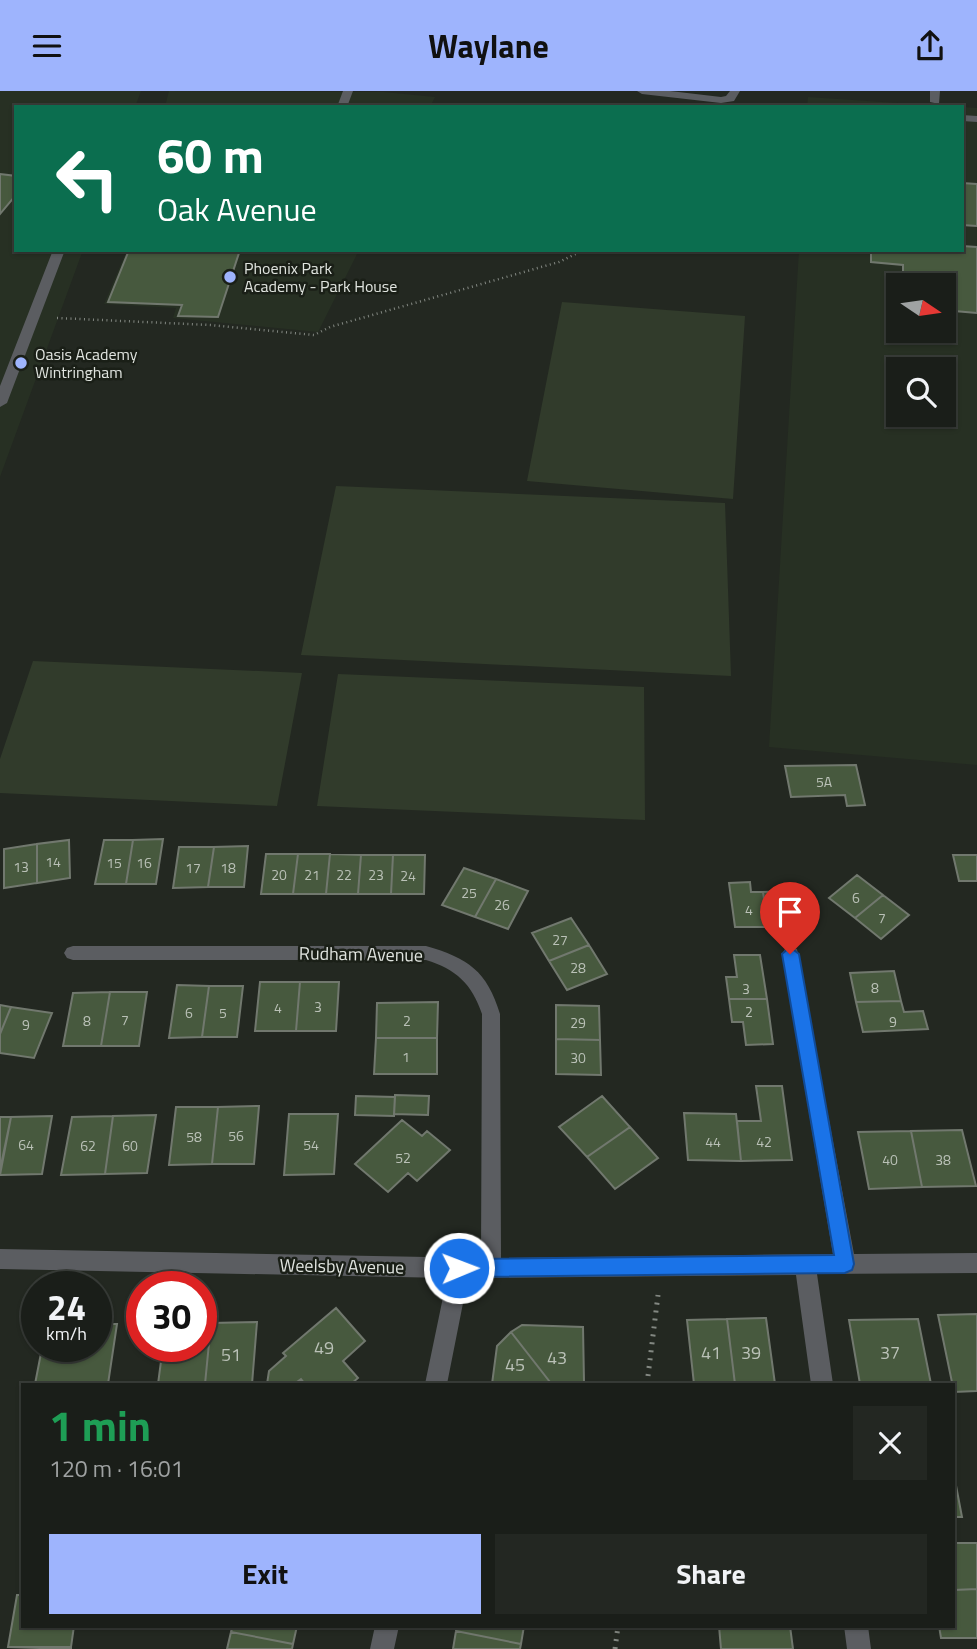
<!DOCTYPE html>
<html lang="en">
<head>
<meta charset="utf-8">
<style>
  body { margin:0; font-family:"Titillium Web",sans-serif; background:#232722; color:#f1f3f6; height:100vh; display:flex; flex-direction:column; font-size:26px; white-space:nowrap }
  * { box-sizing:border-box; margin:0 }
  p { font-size:23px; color:#9fa2a2 }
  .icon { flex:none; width:38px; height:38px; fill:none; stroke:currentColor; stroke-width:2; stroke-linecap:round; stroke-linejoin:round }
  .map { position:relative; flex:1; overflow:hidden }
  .side { position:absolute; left:21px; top:1292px; width:934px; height:245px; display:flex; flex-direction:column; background:#1a1e19; border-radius:0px; box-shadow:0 2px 5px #0004,0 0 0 2px #383c38 }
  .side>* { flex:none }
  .guide { position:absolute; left:14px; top:14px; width:950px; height:147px; border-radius:0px; box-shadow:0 2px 5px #0004,0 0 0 2px #383c38; background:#0b6e4f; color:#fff; overflow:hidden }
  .needle { width:46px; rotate:103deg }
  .controls { position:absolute; left:886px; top:182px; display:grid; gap:14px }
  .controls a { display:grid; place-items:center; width:70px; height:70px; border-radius:0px; background:#1a1e19; box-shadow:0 2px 5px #0004,0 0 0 2px #383c38; font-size:35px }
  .speed { position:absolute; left:21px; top:1180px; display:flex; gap:14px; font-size:35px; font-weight:700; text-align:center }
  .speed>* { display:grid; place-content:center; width:91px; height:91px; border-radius:50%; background:#1a1e19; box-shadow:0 2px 5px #0004,0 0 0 2px #383c38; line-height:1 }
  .speed small { font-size:18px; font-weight:400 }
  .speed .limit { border:10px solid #d22; background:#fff; color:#111 }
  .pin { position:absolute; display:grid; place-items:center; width:60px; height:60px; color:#fff; margin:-72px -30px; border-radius:50% 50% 50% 0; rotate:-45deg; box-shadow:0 0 7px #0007 }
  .pin .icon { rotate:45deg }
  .me { position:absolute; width:77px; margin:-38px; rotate:89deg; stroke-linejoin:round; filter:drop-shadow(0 0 5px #0008) }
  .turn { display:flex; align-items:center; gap:24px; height:147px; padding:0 28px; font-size:32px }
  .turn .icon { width:91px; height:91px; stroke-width:2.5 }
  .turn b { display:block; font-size:49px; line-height:60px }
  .round { display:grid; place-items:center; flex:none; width:74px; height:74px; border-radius:0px; background:#232722 }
  .head { display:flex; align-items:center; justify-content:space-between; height:119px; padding:0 28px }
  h1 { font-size:42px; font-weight:700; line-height:52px; color:#1e9e55 }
  .cta { display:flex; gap:14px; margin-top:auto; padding:14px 28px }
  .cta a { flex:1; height:80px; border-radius:0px; background:#9eb4fd; color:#111; font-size:28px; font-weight:700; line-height:80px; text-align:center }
  .cta a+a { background:#232722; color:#f1f3f6 }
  header { display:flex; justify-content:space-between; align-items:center; height:91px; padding:0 28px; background:#9eb4fd; color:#111; font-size:32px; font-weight:700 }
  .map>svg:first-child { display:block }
</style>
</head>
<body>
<header><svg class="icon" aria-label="menu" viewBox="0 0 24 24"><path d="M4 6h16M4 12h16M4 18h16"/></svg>Waylane<svg class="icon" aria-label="share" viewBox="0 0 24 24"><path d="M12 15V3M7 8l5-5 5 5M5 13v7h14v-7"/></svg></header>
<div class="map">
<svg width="977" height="1558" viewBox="0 0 977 1558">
  <rect width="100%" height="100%" fill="#232821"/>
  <path fill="#273023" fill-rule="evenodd" d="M0,0h141l-6,16h-119v143h67l-83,227z
    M169,0l215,1 51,5 -5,10h-265z
    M808,6l149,10h-150z
    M963,16l14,1v657l-208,-18 30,-497h163zM898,194h45v46h-45zM898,278h45v46h-45z
    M127,159h232l-41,82 -145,-14 3,-10 -72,-4z"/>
  <path fill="#313b2b" d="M562,211l183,14 -12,183 -206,-18z
    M336,395l389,17 6,173 -430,-21z
    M33,570l269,12 -25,133 -277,-13v-34z
    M338,583l306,13 1,133 -328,-14z"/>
  <path fill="#47593e" stroke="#71786e" stroke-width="2" d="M0,83l16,2v19l-16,19z
    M962,92l15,1v42l-15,-1z
    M962,155l15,1v66l-34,-3v-25h-40v-20l-32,-3v-12h91z
    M129,159h111l-22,67 -40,-1 4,-11 -74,-3z
    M856,674l9,40 -18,1 -2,-11 -54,2 -6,-31z
    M163,748l-7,45h-30l7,-44z
    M69,749l1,38 -33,5v-39z
    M104,749h29l-7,44h-31z
    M37,753v39l-33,5v-39z
    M248,755l-4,41h-36l6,-40z
    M179,756h35l-6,40 -35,1z
    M266,763h32l-5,40h-32z
    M298,763h32l-4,40h-33z
    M330,763l31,1 -3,39h-32z
    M361,764h32l-2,39h-33z
    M393,764h32l-1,39h-33z
    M953,764h24v26h-18z
    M464,777l32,11 -21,38 -33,-12z
    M857,784l26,20 -28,23 -26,-20z
    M496,788l32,12 -20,38 -33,-12z
    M750,791l1,10h12l5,35h-33l-6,-44z
    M796,800l6,35 -34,1 -5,-35z
    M883,804l26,20 -28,24 -26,-21z
    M571,827l18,27 -40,16 -17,-28z
    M589,854l18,29 -40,16 -18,-29z
    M734,864h26l7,44h-38l-3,-22h11z
    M894,880l7,30 -45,1 -6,-29z
    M260,891h40l-4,49h-41z
    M300,891h39l-3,49h-40z
    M177,894l32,1 -7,51 -33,1z
    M209,895h34l-6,51h-35z
    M110,901l-9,54h-38l10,-53z
    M110,901h37l-8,54h-38z
    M729,908h38l6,45 -27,1 -3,-23h-11z
    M901,910l3,11 19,-1 5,18 -65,3 -7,-30z
    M438,911l-1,36h-61l1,-35z
    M0,914l11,2 -11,27z
    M556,914l43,1 1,34 -44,-1z
    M11,916l41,6 -18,45 -34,-5v-19z
    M376,947h61v36h-63z
    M556,948l44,1 1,35 -45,-1z
    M756,995h26l10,74 -51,1 -4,-40h24z
    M395,1004l34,1 -1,19 -34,-1z
    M356,1005l39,1 -1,19 -39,-1z
    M602,1005l28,31 -43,30 -28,-30z
    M259,1015l-5,58h-42l6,-57z
    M176,1016h42l-6,57 -43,1z
    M684,1022l52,1 5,47 -53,-1z
    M289,1023h49l-4,60 -50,1z
    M156,1024l-9,58 -42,1 8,-58z
    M52,1025l-10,58 -42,1 11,-58z
    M113,1025l-8,58 -44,1 11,-58z
    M0,1026h11l-11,53z
    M402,1029l20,16 5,-5 23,19 -33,31 -9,-8 -20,19 -33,-28z
    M630,1036l28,31 -43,31 -28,-32z
    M962,1039l14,56 -54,1 -11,-56z
    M911,1040l11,56 -53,2 -11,-57z
    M336,1217l29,33 -22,20 15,17 -7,6h-46l-4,-5 -7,5h-27l2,-13 17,-15 -3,-3z
    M96,1223l1,10h20l-9,60h-73l7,-36 54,-2z
    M977,1223v77l-23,1 -16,-77z
    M766,1227l9,66h-40l-8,-65z
    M727,1228l8,65h-41l-7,-64z
    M918,1228l13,65h-71l-11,-64z
    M257,1231l-5,62h-47l6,-61z
    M201,1232h10l-6,61h-47l5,-38h38z
    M522,1234l61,2 1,55h-34l-39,-50z
    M511,1241l39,50 -1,2h-57l5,-38z
    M954,1384l8,42h-8z
    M954,1452h23v46l-23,1z
    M977,1498v49h-36l-2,-12h15v-36z
    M17,1504h6v31h51l-3,21h-63z
    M233,1535h64l-4,18 -62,-12z
    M457,1535h67l-3,18 -65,-13z
    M719,1535h71l3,23h-72z
    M456,1540l65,13 -1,5h-67z
    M231,1541l62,12 -1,5h-65z
    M8,1556h63v2z"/>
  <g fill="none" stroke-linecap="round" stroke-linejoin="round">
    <path stroke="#838882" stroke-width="2.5" stroke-dasharray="1 3.5" stroke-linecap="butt" d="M57,227l153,7 104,10 16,-8 229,-65 25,-12"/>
    <path stroke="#838882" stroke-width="5" stroke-dasharray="2 6" stroke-linecap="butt" d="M647,1293l11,-89
      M615,1558l3,-23"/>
    <path fill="#5b5d61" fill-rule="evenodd" d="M343,0h10l-6,16h-10z
      M637,0h33l51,6 5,-1 4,-5h10l-6,10 -13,2 -79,-9z
      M962,24l15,1v6l-15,-1z
      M53,159h12l-58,153 -7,4v-21z"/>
    <path fill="#5b5d61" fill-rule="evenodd" d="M930,0h10l-1,13 -9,-2z
      M73,855h353c42,12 61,25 74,68l1,244 332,-4 -51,-300 3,-5 6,-2 6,2 57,305 123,-1v20l-160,1 16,110h-22l-15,-109 -328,3 -21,106h-22l22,-106 -447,-9v-20l481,9 1,-244c-10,-30 -26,-45 -56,-54h-353l-6,-2 -3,-5 3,-5z
      M375,1535h24l-5,23h-24z
      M844,1535h24l3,23h-24z"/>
  </g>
  <path fill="#1a73e8" stroke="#114b97" stroke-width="2" d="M790,856l9,7 55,310 -2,6 -7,3 -386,4 -7,-3 -2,-6 2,-7 7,-2 375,-4 -52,-301z"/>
  <g fill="#9eb4fd" stroke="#1a1f17" stroke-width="2.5">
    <circle cx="230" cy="186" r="7"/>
    <circle cx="21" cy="272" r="7"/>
  </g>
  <g text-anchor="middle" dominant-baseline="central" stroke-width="5" stroke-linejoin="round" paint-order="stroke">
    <g font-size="14" fill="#bac1b7">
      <text x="824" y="690">5A</text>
      <text x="53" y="770">14</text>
      <text x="114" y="771">15</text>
      <text x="144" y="771">16</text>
      <text x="21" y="775">13</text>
      <text x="193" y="776">17</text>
      <text x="228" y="776">18</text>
      <text x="279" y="783">20</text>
      <text x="312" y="783">21</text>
      <text x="344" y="783">22</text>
      <text x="376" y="783">23</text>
      <text x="408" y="784">24</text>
      <text x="469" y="801">25</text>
      <text x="856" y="806">6</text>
      <text x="502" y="813">26</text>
      <text x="749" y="818">4</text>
      <text x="882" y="826">7</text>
      <text x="560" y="848">27</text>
      <text x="578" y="876">28</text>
      <text x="875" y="896">8</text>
      <text x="746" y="897">3</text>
      <text x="318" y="915">3</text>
      <text x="278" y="916">4</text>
      <text x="749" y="920">2</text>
      <text x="189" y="921">6</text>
      <text x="223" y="921">5</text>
      <text x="125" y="928">7</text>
      <text x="87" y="929">8</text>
      <text x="407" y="929">2</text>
      <text x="893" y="930">9</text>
      <text x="578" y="931">29</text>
      <text x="26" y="933">9</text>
      <text x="406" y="965">1</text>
      <text x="578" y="966">30</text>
      <text x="236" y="1044">56</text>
      <text x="194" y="1045">58</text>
      <text x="713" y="1050">44</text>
      <text x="764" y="1050">42</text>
      <text x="26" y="1053">64</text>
      <text x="311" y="1053">54</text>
      <text x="88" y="1054">62</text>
      <text x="130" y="1054">60</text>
      <text x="403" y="1066">52</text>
      <text x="890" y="1068">40</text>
      <text x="943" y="1068">38</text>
    </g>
    <g font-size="16" fill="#e0e4df" stroke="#1a1f17" text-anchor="start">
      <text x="244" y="177">Phoenix Park<tspan x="244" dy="18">Academy - Park House</tspan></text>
      <text x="35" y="263">Oasis Academy<tspan x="35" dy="18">Wintringham</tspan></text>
    </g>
    <g font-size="18" fill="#e0e4df" stroke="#1a1f17">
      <text transform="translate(361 863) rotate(1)">Rudham Avenue</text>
      <text transform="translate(342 1175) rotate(1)">Weelsby Avenue</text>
    </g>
    <g font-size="18" fill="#bac1b7">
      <text x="324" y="1256">49</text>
      <text x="711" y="1261">41</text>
      <text x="751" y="1261">39</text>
      <text x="890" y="1261">37</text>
      <text x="231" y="1263">51</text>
      <text x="557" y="1266">43</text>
      <text x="515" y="1273">45</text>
    </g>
  </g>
</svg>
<div class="controls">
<a><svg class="needle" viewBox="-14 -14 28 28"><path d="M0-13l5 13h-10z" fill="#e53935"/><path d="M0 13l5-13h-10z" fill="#9fa2a2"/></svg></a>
<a><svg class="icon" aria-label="search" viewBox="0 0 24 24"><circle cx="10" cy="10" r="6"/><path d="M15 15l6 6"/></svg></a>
</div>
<div class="speed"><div>24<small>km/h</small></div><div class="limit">30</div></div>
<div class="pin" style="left:790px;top:863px;background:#d93025"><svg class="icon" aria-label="arrive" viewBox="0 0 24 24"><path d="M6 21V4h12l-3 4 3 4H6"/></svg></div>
<svg class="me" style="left:459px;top:1177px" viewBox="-20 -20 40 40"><circle r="17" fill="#1a73e8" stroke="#fff" stroke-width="3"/><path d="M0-11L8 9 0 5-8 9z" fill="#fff"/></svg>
<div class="guide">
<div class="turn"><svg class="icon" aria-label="left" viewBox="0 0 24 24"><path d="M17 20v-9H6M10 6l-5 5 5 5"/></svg><div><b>60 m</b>Oak Avenue</div></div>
</div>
<section class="side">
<div class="head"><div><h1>1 min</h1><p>120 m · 16:01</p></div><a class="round"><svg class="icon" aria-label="close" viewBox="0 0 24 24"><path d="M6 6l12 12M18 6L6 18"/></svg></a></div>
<div class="cta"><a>Exit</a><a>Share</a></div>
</section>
</div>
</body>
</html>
